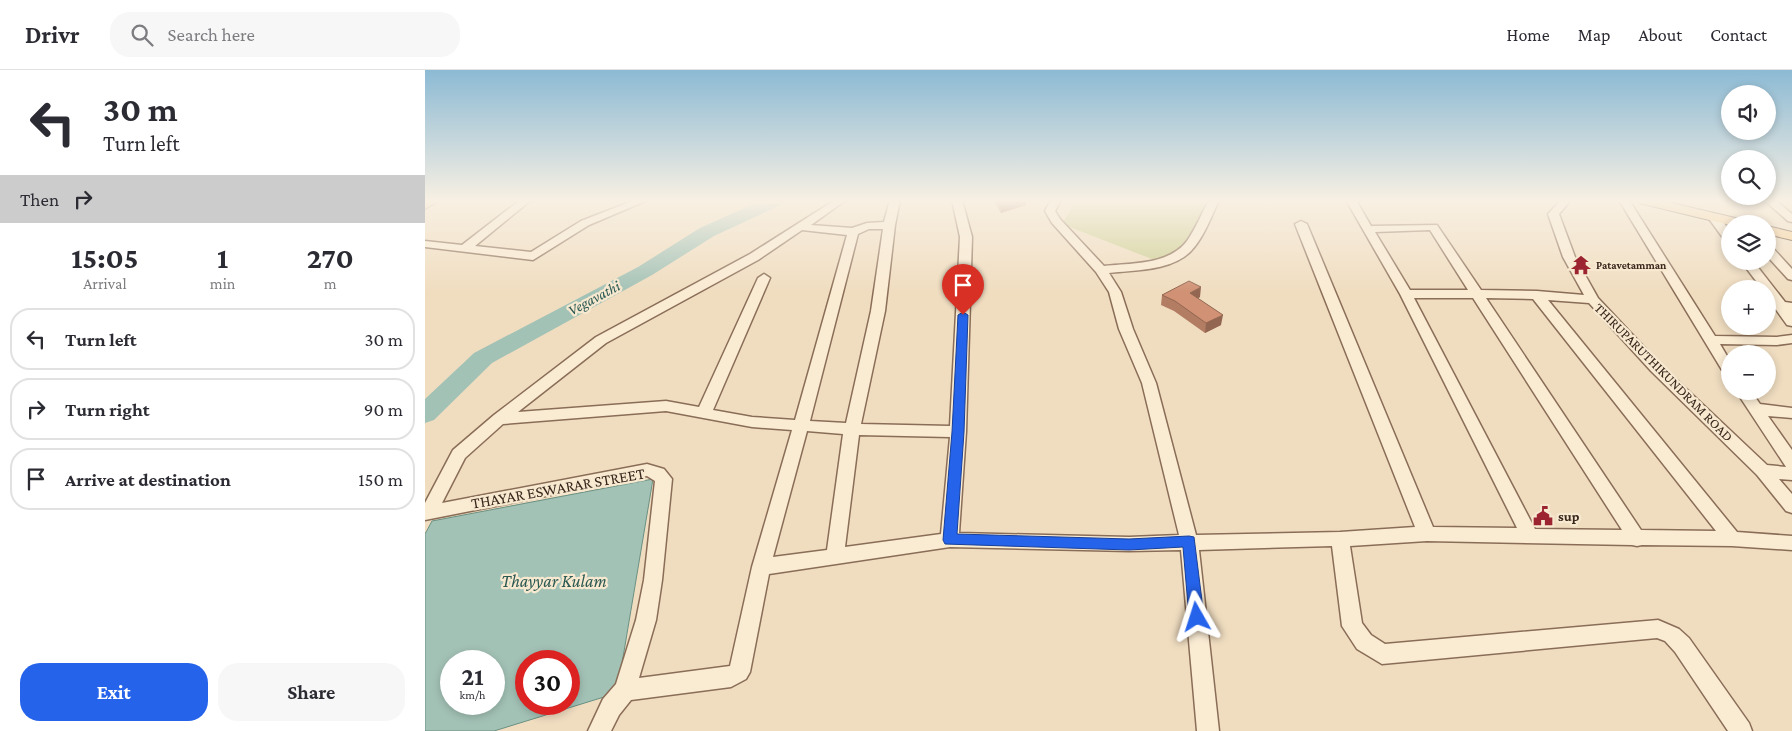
<!DOCTYPE html>
<html lang="en">
<head>
<meta charset="utf-8">
<style>
  body { margin:0; font-family:"Crimson Pro",serif; background:#f7f7f7; color:#2b2b33; height:100vh; display:flex; flex-direction:column; font-size:19px; white-space:nowrap }
  * { box-sizing:border-box; margin:0 }
  p { font-size:16px; color:#7c7c81 }
  .icon { flex:none; width:28px; height:28px; fill:none; stroke:currentColor; stroke-width:2; stroke-linecap:round; stroke-linejoin:round }
  .map { position:relative; flex:1; overflow:hidden }
  .side { display:flex; flex-direction:column; background:#fff; width:425px }
  .side>* { flex:none }
  .guide { background:#fff; color:#2b2b33; overflow:hidden }
  .tools { position:absolute; left:1296px; top:15px; display:grid; gap:10px }
  .tools a { display:grid; place-items:center; width:55px; height:55px; border-radius:50%; background:#fff; box-shadow:0 2px 8px #0003; font-size:25px }
  .speed { position:absolute; left:15px; top:580px; display:flex; gap:10px; font-size:25px; font-weight:700; text-align:center }
  .speed>* { display:grid; place-content:center; width:65px; height:65px; border-radius:50%; background:#fff; box-shadow:0 2px 8px #0003; line-height:1 }
  .speed small { font-size:12px; font-weight:400 }
  .speed .limit { border:8px solid #d22; background:#fff; color:#111 }
  .pin { position:absolute; display:grid; place-items:center; width:42px; height:42px; color:#fff; margin:-51px -21px; border-radius:50% 50% 50% 0; rotate:-45deg; box-shadow:0 0 5px #0007 }
  .pin .icon { rotate:45deg }
  .me { position:absolute; width:55px; margin:-28px; rotate:354deg; stroke-linejoin:round; filter:drop-shadow(0 0 4px #0008) }
  .turn { display:flex; align-items:center; gap:18px; height:105px; padding:0 20px; font-size:22px }
  .turn .icon { width:65px; height:65px; stroke-width:2.5 }
  .turn b { display:block; font-size:35px; line-height:42px }
  .then { display:flex; align-items:center; height:48px; padding:0 20px; background:#0003; gap:10px; font-size:19px }
  .eta { display:flex; justify-content:space-evenly; align-items:center; height:85px; text-align:center }
  .eta b { font-size:30px; font-weight:700; line-height:35px }
  .cta { display:flex; gap:10px; margin-top:auto; padding:10px 20px }
  .cta a { flex:1; height:58px; border-radius:20px; background:#2563eb; color:#fff; font-size:20px; font-weight:700; line-height:58px; text-align:center }
  .cta a+a { background:#f7f7f7; color:#2b2b33 }
  ul { padding:0; list-style:none }
  li { display:flex; align-items:center; gap:15px; height:62px; margin:0 10px 8px; padding:0 10px; border:2px solid #e1e1e2; border-radius:20px }
  li div { flex:1 }
  li b { display:block; font-size:19px }
  li em { font-style:normal }
  header { display:flex; align-items:center; gap:30px; box-sizing:border-box; height:70px; padding:0 25px; background:#fff; border-bottom:1px solid #e1e1e2 }
  header strong { font-size:24px }
  nav { display:flex; gap:28px; margin-inline-start:auto; font-size:18px }
  .search { width:350px; height:45px; background:#f7f7f7; display:flex; align-items:center; gap:12px; box-sizing:border-box; padding:0 18px; border-radius:20px; color:#7c7c81; font-size:19px }
  main { display:flex; flex:1; min-height:0 }
  .map>svg:first-child { display:block }
</style>
</head>
<body>
<header>
<strong>Drivr</strong>
<div class="search"><svg class="icon" aria-label="search" viewBox="0 0 24 24"><circle cx="10" cy="10" r="6"/><path d="M15 15l6 6"/></svg>Search here</div>
<nav><a>Home</a><a>Map</a><a>About</a><a>Contact</a></nav>
</header>
<main>
<section class="side">
<div class="guide">
<div class="turn"><svg class="icon" aria-label="left" viewBox="0 0 24 24"><path d="M17 20v-9H6M10 6l-5 5 5 5"/></svg><div><b>30 m</b>Turn left</div></div>
<div class="then">Then<svg class="icon" aria-label="right" viewBox="0 0 24 24"><path d="M7 20v-9h11M14 6l5 5-5 5"/></svg></div>
</div>
<div class="eta">
<div><b>15:05</b><p>Arrival</p></div>
<div><b>1</b><p>min</p></div>
<div><b>270</b><p>m</p></div>
</div>
<ul>
<li><svg class="icon" aria-label="left" viewBox="0 0 24 24"><path d="M17 20v-9H6M10 6l-5 5 5 5"/></svg><div><b>Turn left</b></div><em>30 m</em></li>
<li><svg class="icon" aria-label="right" viewBox="0 0 24 24"><path d="M7 20v-9h11M14 6l5 5-5 5"/></svg><div><b>Turn right</b></div><em>90 m</em></li>
<li><svg class="icon" aria-label="arrive" viewBox="0 0 24 24"><path d="M6 21V4h12l-3 4 3 4H6"/></svg><div><b>Arrive at destination</b></div><em>150 m</em></li>
</ul>
<div class="cta"><a>Exit</a><a>Share</a></div>
</section>
<div class="map">
<svg width="1367" height="661" viewBox="0 0 1367 661">
  <rect width="100%" height="100%" fill="#f0ddc0"/>
  <path fill="#cdcf93" d="M651,130h144l-50,66 -108,-42z"/>
  <path fill="#a3c2b6" stroke="#6a9083" fill-rule="evenodd" d="M228,409l-36,214 -123,38h-69v-197l7,-13zM26,591h43v43h-43zM101,591h43v43h-43z"/>
  <g fill="none" stroke-linecap="round" stroke-linejoin="round">
    <path fill="#a3c2b6" fill-rule="evenodd" d="M337,130h23l-2,4 -69,32 -62,39 -160,88 -58,57 -9,3v-24l49,-46 164,-86 62,-39z"/>
    <defs>
      <path id="minor" d="M95,130h11l-56,46 56,6 50,-31 54,-21h13l-59,25 -56,35 -108,-13v-6l37,4z
        M410,130h11l-35,25 41,3 15,-5 17,-1 6,-22h10l-5,25 -10,86 -24,113 89,2 10,-189 -8,-37h10l10,37 -6,195 -7,101 170,4 50,-2 -37,-152 -23,-54 -10,-37 -13,-20 -44,-49 -7,-12 6,-11h10l-6,11 5,8 44,47c27,-3 65,-1 83,-25 9,-13 15,-28 22,-41h10c-8,17 -15,37 -28,51 -19,20 -57,19 -82,22l12,19 12,37 23,54 40,152 144,-3 75,-5 -120,-303 6,-3 6,3 126,303 84,1 -117,-234 -54,-94h10l15,26 66,-1 44,65 56,1 47,4 -21,-38 -15,-43 13,-14h10l-12,14 16,43 23,41 63,67 106,100 19,2 -50,-76h15l9,13 32,4v10l-24,-2 24,34v30l-13,-1 13,15v19l-6,-2 -29,-36 -106,-104 -62,-68 -41,-3 189,232 55,4v14l-60,-4 -90,-1 -5,1 -5,-1 -205,-4 -77,5 12,77 9,12 14,9 273,-24 21,9 10,9 60,85 3,8h-24l-53,-79 -10,-11 -8,-3 -275,26 -25,-15 -15,-23 -10,-80 -133,4 20,181h-22l-16,-181 -52,1 -179,-4 -181,27 -19,98 -4,7 -15,8 -100,13 -12,15 -8,16h-23l15,-32 13,-15 20,-64 8,-40 11,-99 -8,-5 -222,44v-17l28,-53 41,-35 102,-78 154,-83zM444,159h14l-12,82 -25,112 -36,-2 48,-187zM377,160l45,5 -52,185 -43,-3 -39,-7 57,-132 -6,-4 -6,4 -59,129 -33,-6 -148,11 88,-69 152,-83zM1005,160l38,60h-58l-35,-58zM989,228h59l149,232 -87,-1zM1061,228l47,1 183,232 -75,-1zM241,341l86,16 40,3 -40,137 -22,99 -91,12 17,-58 6,-40 10,-101 -8,-10 -17,-5 -205,39 23,-45 38,-34zM382,361l36,3 -16,116 -54,7zM434,365l91,2 -9,97 -96,13z
        M1194,130h10l86,136 62,1 15,-2v8l-15,2 -57,-1 10,17v16l-5,-2z
        M1339,130h11l17,14v8l-4,-1z
        M1287,143c12,3 18,20 18,30l-4,-1 -19,-26z
        M1342,175l4,1 21,23v11l-4,-1 -21,-23z
        M1316,191h12l32,41 7,1v23l-5,-1 -20,-28v-8h-5z"/>
      <path id="major" d="M0,130h16l-16,9z
        M1213,130h21l89,21 2,3 -20,1 -91,-22z
        M1342,156l25,6v8l-25,-6z"/>
    </defs>
    <use href="#minor" stroke="#8a6d57" stroke-width="3"/>
    <use href="#major" stroke="#573c2c" stroke-width="2"/>
    <use href="#minor" fill="#faebd3" fill-rule="evenodd"/>
    <use href="#major" fill="#f6ce95" fill-rule="evenodd"/>
  </g>
  <path fill="#b37d64" d="M568,130h32l1,5 -25,8z
    M737,225l38,2 -2,1 23,27 -16,8 -31,-22 -13,-6z"/>
  <path fill="#926651" d="M575,130h25l1,5 -25,8z
    M776,217l-1,10 -10,6v-10z
    M798,245l-2,10 -16,8 1,-10z"/>
  <path fill="#d09174" stroke="#926651" d="M764,211l12,6 -11,6 33,22 -17,8 -31,-22 -13,-6z"/>
  <linearGradient id="sky" x2="0" y2="1"><stop stop-color="#8cbad4"/><stop offset="0.59" stop-color="#f8f0e3"/><stop offset="1" stop-color="#f8f0e3" stop-opacity="0"/></linearGradient>
  <rect width="1367" height="222" fill="url(#sky)"/>
  <path fill="#2563eb" stroke="#184099" d="M538,242l5,3 -4,117 -7,102 172,5 60,-3 5,1 10,80 -2,5 -5,2 -6,-2 -2,-5 -6,-70 -54,3 -184,-6 -2,-4 9,-108 6,-117z"/>
  <defs>
    <symbol id="temple-bare" viewBox="-9 -9 18 18"><path d="M0-6L5-2H3V0L6.5 2.5H4V6H1.5V3h-3V6H-4V2.5H-6.5L-3 0V-2H-5Z" fill="#9c2430" stroke="#f7e8d0" stroke-width="2.5" paint-order="stroke"/></symbol>
    <symbol id="civic-bare" viewBox="-9 -9 18 18"><path d="M-.6-6.5H3V-4.5H.6V-3L4-1V1h2V6H-6V1h2V-1L-.6-3ZM-1.2 2.5V6h2.4V2.5Z" fill="#9c2430" stroke="#f7e8d0" stroke-width="2.5" paint-order="stroke"/></symbol>
  </defs>
  <g fill-rule="evenodd">
    <use href="#temple-bare" x="1142" y="181" width="28" height="28"/>
    <use href="#civic-bare" x="1104" y="432" width="28" height="28"/>
  </g>
  <g text-anchor="middle" dominant-baseline="central" stroke-width="4.5" stroke-linejoin="round" paint-order="stroke">
    <g font-size="11" font-weight="bold" fill="#39271c" stroke="#f7e8d0" text-anchor="start">
      <text x="1171" y="195">Patavetamman</text>
    </g>
    <g font-size="14" fill="#39271c" stroke="#f7e8d0">
      <text transform="translate(1239 302) rotate(45)">THIRUPARUTHIKUNDRAM ROAD</text>
    </g>
    <g font-size="14" font-weight="bold" fill="#39271c" stroke="#f7e8d0" text-anchor="start">
      <text x="1133" y="446">sup</text>
    </g>
    <g font-size="15" font-style="italic" fill="#2b5952" stroke="#f7e8d0">
      <text transform="translate(169 228) rotate(-28)">Vegavathi</text>
    </g>
    <g font-size="16" fill="#39271c" stroke="#f7e8d0">
      <text transform="translate(133 418) rotate(-10)">THAYAR ESWARAR STREET</text>
    </g>
    <g font-size="18" font-style="italic" fill="#2b5952" stroke="#f7e8d0">
      <text x="129" y="511">Thayyar Kulam</text>
    </g>
  </g>
</svg>
<div class="tools">
<a><svg class="icon" aria-label="sound" viewBox="0 0 24 24"><path d="M4 9h4l5-4v14l-5-4H4zM17 9q2 3 0 6"/></svg></a>
<a><svg class="icon" aria-label="search" viewBox="0 0 24 24"><circle cx="10" cy="10" r="6"/><path d="M15 15l6 6"/></svg></a>
<a><svg class="icon" aria-label="layers" viewBox="0 0 24 24"><path d="M12 4l9 5-9 5-9-5zM3 14l9 5 9-5"/></svg></a>
<a>+</a>
<a>−</a>
</div>
<div class="speed"><div>21<small>km/h</small></div><div class="limit">30</div></div>
<div class="pin" style="left:538px;top:245px;background:#d93025"><svg class="icon" aria-label="arrive" viewBox="0 0 24 24"><path d="M6 21V4h12l-3 4 3 4H6"/></svg></div>
<svg class="me" style="left:772px;top:547px" viewBox="-20 -20 40 40"><path d="M0-17L14 15 0 8-14 15z" fill="#2563eb" stroke="#fff" stroke-width="4"/></svg>
</div>
</main>
</body>
</html>
